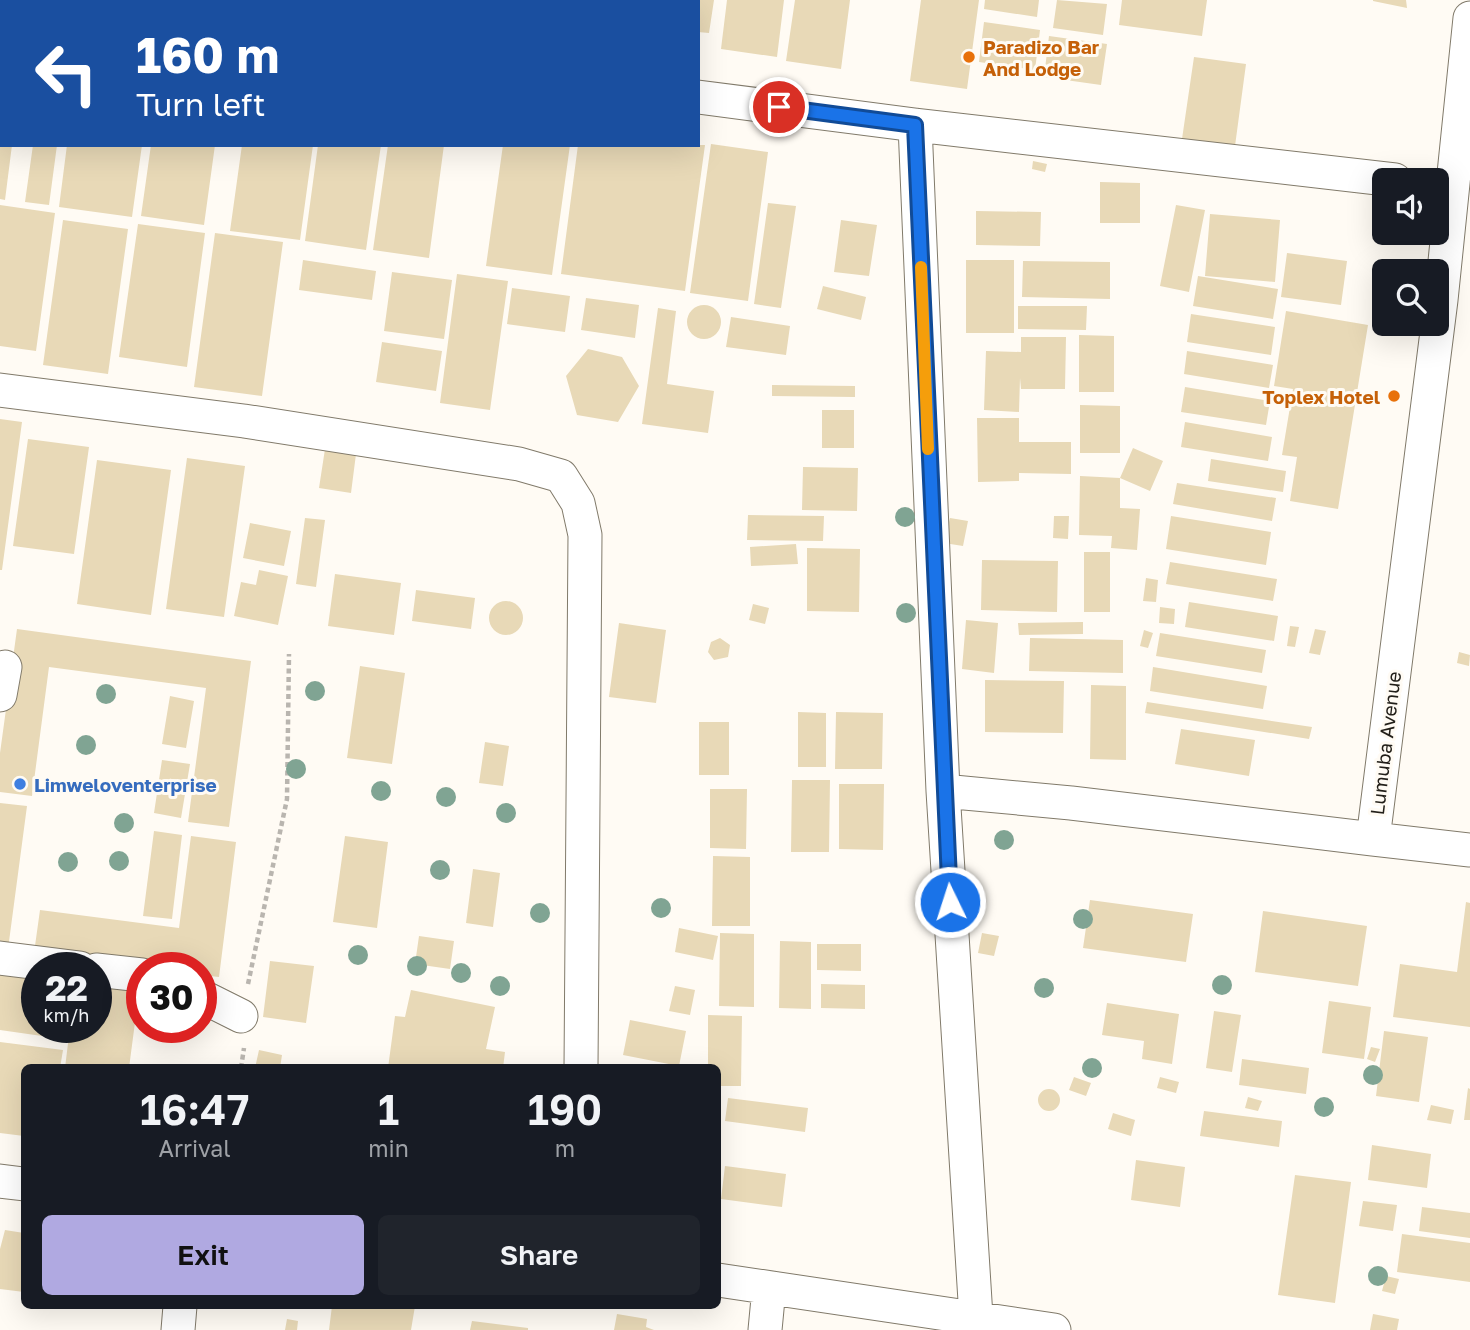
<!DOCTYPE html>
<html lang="en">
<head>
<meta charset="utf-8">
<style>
  body { margin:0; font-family:"Golos Text",sans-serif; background:#20242c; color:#f1f3f6; height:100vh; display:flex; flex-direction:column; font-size:26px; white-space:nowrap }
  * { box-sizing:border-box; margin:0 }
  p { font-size:23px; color:#9ea1a6 }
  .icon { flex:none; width:38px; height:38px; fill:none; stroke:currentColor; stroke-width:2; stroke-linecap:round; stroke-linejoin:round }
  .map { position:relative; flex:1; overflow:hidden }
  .side { position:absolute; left:21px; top:1064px; width:700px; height:245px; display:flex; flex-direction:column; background:#171b24; border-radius:10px; box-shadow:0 7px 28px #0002 }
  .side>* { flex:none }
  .banner { position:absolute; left:0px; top:0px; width:700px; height:147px; box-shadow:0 7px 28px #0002; background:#1a4fa0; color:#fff; overflow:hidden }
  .fabs { position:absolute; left:1372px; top:168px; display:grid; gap:14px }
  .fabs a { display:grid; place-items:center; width:77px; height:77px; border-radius:10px; background:#171b24; box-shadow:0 7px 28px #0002; font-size:35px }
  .speed { position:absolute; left:21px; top:952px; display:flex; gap:14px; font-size:35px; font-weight:700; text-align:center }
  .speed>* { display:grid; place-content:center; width:91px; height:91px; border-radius:50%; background:#171b24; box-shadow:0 7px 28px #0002; line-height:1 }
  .speed small { font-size:18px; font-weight:400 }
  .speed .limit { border:10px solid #d22; background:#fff; color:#111 }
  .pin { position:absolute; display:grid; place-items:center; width:60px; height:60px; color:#fff; margin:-30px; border:4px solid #fff; border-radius:50%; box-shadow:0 2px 7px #0007 }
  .me { position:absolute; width:77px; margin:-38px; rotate:356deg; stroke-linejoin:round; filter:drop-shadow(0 0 5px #0008) }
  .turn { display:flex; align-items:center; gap:24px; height:147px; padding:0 21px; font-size:32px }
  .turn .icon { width:91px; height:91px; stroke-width:2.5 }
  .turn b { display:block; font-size:49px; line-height:60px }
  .eta { display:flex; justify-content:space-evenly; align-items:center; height:119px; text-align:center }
  .eta b { font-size:42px; font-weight:600; line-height:49px }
  .action { display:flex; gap:14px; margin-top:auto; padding:14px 21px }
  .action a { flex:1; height:80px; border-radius:10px; background:#b0a9e1; color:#111; font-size:28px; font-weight:600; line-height:80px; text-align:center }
  .action a+a { background:#20242c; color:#f1f3f6 }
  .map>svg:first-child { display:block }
</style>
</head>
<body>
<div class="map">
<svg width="1470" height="1330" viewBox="0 0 1470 1330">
  <rect width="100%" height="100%" fill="#fffbf4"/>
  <path fill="#e8d9b7" d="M698,0h16l-5,33 -11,-1z
    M727,0h57l-7,57 -56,-8z
    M795,0h55l-9,69 -55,-8z
    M921,0h58l-12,89 -57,-8z
    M985,0h54l-2,17 -53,-8z
    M1057,0l50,4 -4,31 -50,-7z
    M1122,0h85l-5,36 -83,-11z
    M1373,0h33l1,8 -34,-7z
    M984,22l56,8 -5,40 -56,-8z
    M1049,36l58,8 -6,41 -57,-8z
    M1194,57l52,7 -11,82 -53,-7z
    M711,144l57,8 -20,149 -58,-8z
    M0,145h12l-7,55 -5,-1z
    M33,145h24l-8,60 -24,-3z
    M67,145h75l-10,72 -73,-10z
    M151,145h64l-11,80 -63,-9z
    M242,145h71l-13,95 -70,-9z
    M318,145h63l-15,105 -61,-9z
    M388,145h56l-15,113 -56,-8z
    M503,145h67l-18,130 -66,-9z
    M578,145h127l-20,146 -124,-17z
    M1033,161l14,3 -2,8 -13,-3z
    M1100,182l40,1v40h-40z
    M768,203l28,3 -15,102 -27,-4z
    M0,205l55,8 -19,138 -36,-5z
    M1176,205l29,5 -16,82 -29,-6z
    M976,211l65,1 -1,34 -64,-1z
    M1210,214l70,6 -5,62 -70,-6z
    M63,220l65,9 -20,145 -65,-9z
    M841,220l36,5 -8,51 -35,-4z
    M138,224l67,9 -18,134 -68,-10z
    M215,233l68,9 -21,154 -68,-9z
    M1287,253l60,8 -6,44 -60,-8z
    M303,260l73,11 -4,29 -73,-10z
    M966,260h48v73h-48z
    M1023,261l87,1v37l-88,-2z
    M392,272l60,8 -8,59 -60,-8z
    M457,274l51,7 -18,129 -50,-7z
    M1198,276l80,13 -5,30 -80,-13z
    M823,286l43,11 -5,23 -44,-11z
    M512,288l58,8 -5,36 -58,-8z
    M586,298l53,7 -4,33 -54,-8z
    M687 322a17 17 0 1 1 34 0a17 17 0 1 1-34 0Z
    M1018,306h69l-1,24 -68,-1z
    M658,308l18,3 -9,73 47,7 -6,42 -66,-9z
    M1286,311l82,14 -30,184 -48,-8 7,-44 -15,-2 11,-66 -19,-3z
    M1191,314l84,13 -4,28 -84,-13z
    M731,317l59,9 -4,29 -60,-8z
    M1079,335l35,1v56h-35z
    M1021,337h45l-1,52h-44l-1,-11 -1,34 -35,-2 2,-59 35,1z
    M382,342l60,9 -6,40 -60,-9z
    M588,349l34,8 17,29 -21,36 -41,-7 -11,-39z
    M1187,351l86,14 -4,23 -85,-14z
    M772,385l83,1v11l-83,-1z
    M1185,387l85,14 -4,24 -85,-13z
    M1080,405l40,1v47h-40z
    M822,410h32v38h-32z
    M977,418h42v24h52v32l-52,-1v8l-41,1z
    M0,419l22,3 -20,148h-2z
    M1185,422l87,15 -4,24 -87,-14z
    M28,439l61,8 -15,107 -61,-8z
    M1133,448l30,13 -13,30 -30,-13v30l20,1 -3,41 -26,-2 1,-12 -33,-1 1,-59 40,2z
    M325,449l31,5 -5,39 -32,-5z
    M187,458l58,8 -21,151 -58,-8z
    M1211,459l75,12 -3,21 -75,-11z
    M97,460l74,10 -20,145 -74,-11z
    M803,467l55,1 -1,43 -55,-1z
    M1177,483l99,15 -4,23 -99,-17z
    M748,515l76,1 -1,25 -76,-1z
    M1054,516h15l-1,23 -15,-1z
    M1171,516l100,16 -5,33 -100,-16z
    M305,518l20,2 -9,67 -20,-3z
    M950,518l18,3 -5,25 -19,-3z
    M250,523l41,8 -7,35 -41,-8z
    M796,544l2,20 -47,2 -1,-19z
    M807,548l53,1 -1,63 -52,-1z
    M1084,552h26v60h-26z
    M982,560l76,1 -1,51 -76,-2z
    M1170,562l107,17 -4,22 -107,-17z
    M259,570l29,6 -10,49 -44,-9 7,-34 15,3z
    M335,574l66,9 -7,52 -66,-9z
    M1146,578l12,2 -2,22 -13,-1z
    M416,590l59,8 -4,31 -59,-8z
    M489 618a17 17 0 1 1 34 0a17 17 0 1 1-34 0Z
    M1189,602l89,14 -4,25 -89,-14z
    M753,604l16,4 -4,16 -16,-4z
    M1160,607l15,2 -1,15 -15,-1z
    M966,620l32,3 -4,50 -32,-4z
    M1083,622v12l-64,1 -1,-12z
    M619,623l47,7 -10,73 -47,-6z
    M1290,626l9,1 -4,20 -8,-1z
    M17,629l234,32 -22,166 -41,-5 18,-134 -157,-21 -17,129 -32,-4v-39z
    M1315,629l11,2 -6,24 -11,-2z
    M1144,630l9,3 -5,15 -8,-2z
    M1160,633l106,17 -4,23 -106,-17z
    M720,638l10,7 -2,12 -14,3 -6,-8 3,-10z
    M1030,638l93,2v33l-94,-2z
    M1459,652l11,3 -1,11 -12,-3z
    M360,666l45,7 -13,91 -45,-6z
    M1153,667l114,19 -4,23 -113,-18z
    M985,680l79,1 -1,52 -78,-1z
    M1091,685l35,1v74l-36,-1z
    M170,696l24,5 -8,47 -24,-4z
    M1147,702l165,25 -3,12 -164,-26z
    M798,712l28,1v54h-28z
    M836,712l47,1 -1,56h-47z
    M699,722h30v53h-30z
    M1181,729l74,11 -6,36 -74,-12z
    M485,742l24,4 -6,40 -24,-3z
    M162,760l28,4 -9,54 -27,-5z
    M792,780h38l-1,72h-38z
    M839,784h45l-1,66 -44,-1z
    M710,789h37l-1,60 -36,-1z
    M0,803l27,3 -19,143 -8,-1z
    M154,831l28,4 -10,84 -29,-3z
    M191,836l45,6 -17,135 -18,-2v-7h-55l-112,-15 6,-43 139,18z
    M345,836l43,6 -11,86 -44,-6z
    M713,856l37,1v69h-38z
    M473,869l27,4 -7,54 -27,-4z
    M1090,900l103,14 -7,48 -103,-14z
    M1466,902l4,1v124l-77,-10 7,-53 57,8z
    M1263,911l104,15 -9,60 -103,-14z
    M679,928l39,8 -5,24 -38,-8z
    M720,933l34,1v73l-35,-1z
    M982,933l17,3 -5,20 -16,-3z
    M419,936l35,5 -4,28 -35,-5z
    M780,941l31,1v67l-32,-1z
    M817,944h44v27l-44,-1z
    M270,961l44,5 -8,57 -43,-6z
    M0,972l37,5v50h28l-2,12 -63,-9z
    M821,984l44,1v24l-44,-1z
    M96,986l43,6 -10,76h-64l5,-41h26z
    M675,986l20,4 -5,25 -21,-4z
    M411,990l84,17 -9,42 19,3 -2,16h-115l7,-52 10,1z
    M1329,1001l42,6 -7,52 -42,-6z
    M1107,1003l72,11 -7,50 -30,-5 2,-18 -42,-6z
    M1214,1011l27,4 -9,57 -26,-4z
    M708,1015l34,1 -1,70h-23v-18h-10z
    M630,1020l56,11 -7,35 -56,-11z
    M1384,1031l44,6 -9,65 -43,-6z
    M0,1042l63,8 -3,18h-36v68l-24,-3z
    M1371,1047l9,2 -5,13 -8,-3z
    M259,1050l23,5 -2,13h-25z
    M1242,1059l67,9 -3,26 -67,-9z
    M1074,1077l17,6 -5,13 -17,-6z
    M1160,1077l19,5 -3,11 -19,-5z
    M1468,1088l2,1v31h-6z
    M1038 1100a11 11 0 1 1 22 0a11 11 0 1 1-22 0Z
    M1248,1097l14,4 -4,10 -13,-3z
    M728,1098l80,10 -3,24 -80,-11z
    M1431,1105l23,5 -3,14 -24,-4z
    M1204,1111l78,10 -3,26 -79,-11z
    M1113,1113l22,7 -4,16 -23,-7z
    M1372,1145l59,9 -4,34 -59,-8z
    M1136,1160l49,7 -5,40 -49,-7z
    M725,1166l61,8 -4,33 -61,-8z
    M1295,1175l56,7 -16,121 -57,-8z
    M1363,1201l34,4 -4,26 -34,-5z
    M1422,1207l48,6v25l-51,-7z
    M5,1230l19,3v59l-24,-3v-40z
    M1402,1234l68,9v39l-73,-10z
    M1386,1276l13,3 -4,15 -13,-3z
    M332,1306h83l-4,24h-82z
    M617,1314l30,5 -1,8 8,3h-40z
    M1373,1314l26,5 -2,11h-27z
    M287,1319l11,2 -1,9h-12z
    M472,1321l56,7v2h-58z"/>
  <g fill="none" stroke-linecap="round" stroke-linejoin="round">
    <defs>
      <path id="minor" d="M0,3l2,1
        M698,97l217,28 480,55
        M915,125l28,666 33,526
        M0,390l244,31 275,43 42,12 17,27 7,32 -4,533
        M0,695l5,-28
        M943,791l128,12 302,36 68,-539 29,-282
        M1373,839l97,11
        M0,958l80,10
        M96,970l46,5
        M201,996l40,20
        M0,1181l24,3
        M718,1280l336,50
        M178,1330l2,-24
        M765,1330l4,-42"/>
    </defs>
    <use href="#minor" stroke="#817a6a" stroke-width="35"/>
    <path stroke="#b9b5af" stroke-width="4.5" stroke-dasharray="5 3.5" stroke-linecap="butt" d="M248,984l39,-185 2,-145
      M241,1068l3,-20"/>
    <use href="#minor" stroke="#fff" stroke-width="33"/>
  </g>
  <g fill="#80a493">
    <circle cx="905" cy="517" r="10"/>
    <circle cx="906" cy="613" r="10"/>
    <circle cx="315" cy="691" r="10"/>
    <circle cx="106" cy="694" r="10"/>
    <circle cx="86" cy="745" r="10"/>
    <circle cx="296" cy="769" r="10"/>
    <circle cx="381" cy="791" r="10"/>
    <circle cx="446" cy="797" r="10"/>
    <circle cx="506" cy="813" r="10"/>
    <circle cx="124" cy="823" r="10"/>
    <circle cx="1004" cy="840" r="10"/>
    <circle cx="119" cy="861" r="10"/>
    <circle cx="68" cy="862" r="10"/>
    <circle cx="440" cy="870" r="10"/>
    <circle cx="661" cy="908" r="10"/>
    <circle cx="540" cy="913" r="10"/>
    <circle cx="1083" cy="919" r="10"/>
    <circle cx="358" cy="955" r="10"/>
    <circle cx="417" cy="966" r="10"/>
    <circle cx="461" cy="973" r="10"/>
    <circle cx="1222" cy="985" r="10"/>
    <circle cx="500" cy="986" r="10"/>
    <circle cx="1044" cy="988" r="10"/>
    <circle cx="1092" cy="1068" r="10"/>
    <circle cx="1373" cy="1075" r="10"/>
    <circle cx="1324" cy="1107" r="10"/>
    <circle cx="1378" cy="1276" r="10"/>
  </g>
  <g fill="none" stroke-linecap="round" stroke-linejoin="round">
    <defs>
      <path id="route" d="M779,107l136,18 35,777"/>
    </defs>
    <use href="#route" stroke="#114b97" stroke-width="18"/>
    <use href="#route" stroke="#1a73e8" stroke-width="12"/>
    <path stroke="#f59e0b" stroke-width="12" d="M921,267l7,182"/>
  </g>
  <g fill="#e8710a" stroke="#fffbf4" stroke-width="2.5">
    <circle cx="969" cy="57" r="7"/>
    <circle cx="1394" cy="396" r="7"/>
  </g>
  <circle fill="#3f7fe0" stroke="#fffbf4" stroke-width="2.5" cx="20" cy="784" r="7"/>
  <g text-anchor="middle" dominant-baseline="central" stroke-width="6" stroke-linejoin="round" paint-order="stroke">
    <g font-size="19" font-weight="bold" fill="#c56008" stroke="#fffbf4" text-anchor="start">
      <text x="983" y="46">Paradizo Bar<tspan x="983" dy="22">And Lodge</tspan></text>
      <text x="1380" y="396" text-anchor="end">Toplex Hotel</text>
    </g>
    <g font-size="19" fill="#221f19" stroke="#fffbf4">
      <text transform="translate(1385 743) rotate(-83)">Lumuba Avenue</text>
    </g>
    <g font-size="19" font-weight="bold" fill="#366cbe" stroke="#fffbf4" text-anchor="start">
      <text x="34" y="784">Limweloventerprise</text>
    </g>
  </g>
</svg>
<div class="fabs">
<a><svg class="icon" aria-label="sound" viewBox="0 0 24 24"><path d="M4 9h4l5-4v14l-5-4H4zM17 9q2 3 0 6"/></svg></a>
<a><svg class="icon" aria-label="search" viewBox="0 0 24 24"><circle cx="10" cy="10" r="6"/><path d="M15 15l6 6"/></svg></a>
</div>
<div class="speed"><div>22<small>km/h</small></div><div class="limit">30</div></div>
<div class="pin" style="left:779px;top:107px;background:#d93025"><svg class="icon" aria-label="arrive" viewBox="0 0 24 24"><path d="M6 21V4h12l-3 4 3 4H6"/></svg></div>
<svg class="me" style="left:950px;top:902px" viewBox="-20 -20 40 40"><circle r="17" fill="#1a73e8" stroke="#fff" stroke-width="3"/><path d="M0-11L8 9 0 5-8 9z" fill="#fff"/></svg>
<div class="banner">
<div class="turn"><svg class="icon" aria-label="left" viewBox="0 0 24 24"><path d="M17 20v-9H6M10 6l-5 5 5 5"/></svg><div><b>160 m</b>Turn left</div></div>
</div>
<section class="side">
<div class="eta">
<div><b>16:47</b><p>Arrival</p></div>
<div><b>1</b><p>min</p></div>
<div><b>190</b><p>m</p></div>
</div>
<div class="action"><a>Exit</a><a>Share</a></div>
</section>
</div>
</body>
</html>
